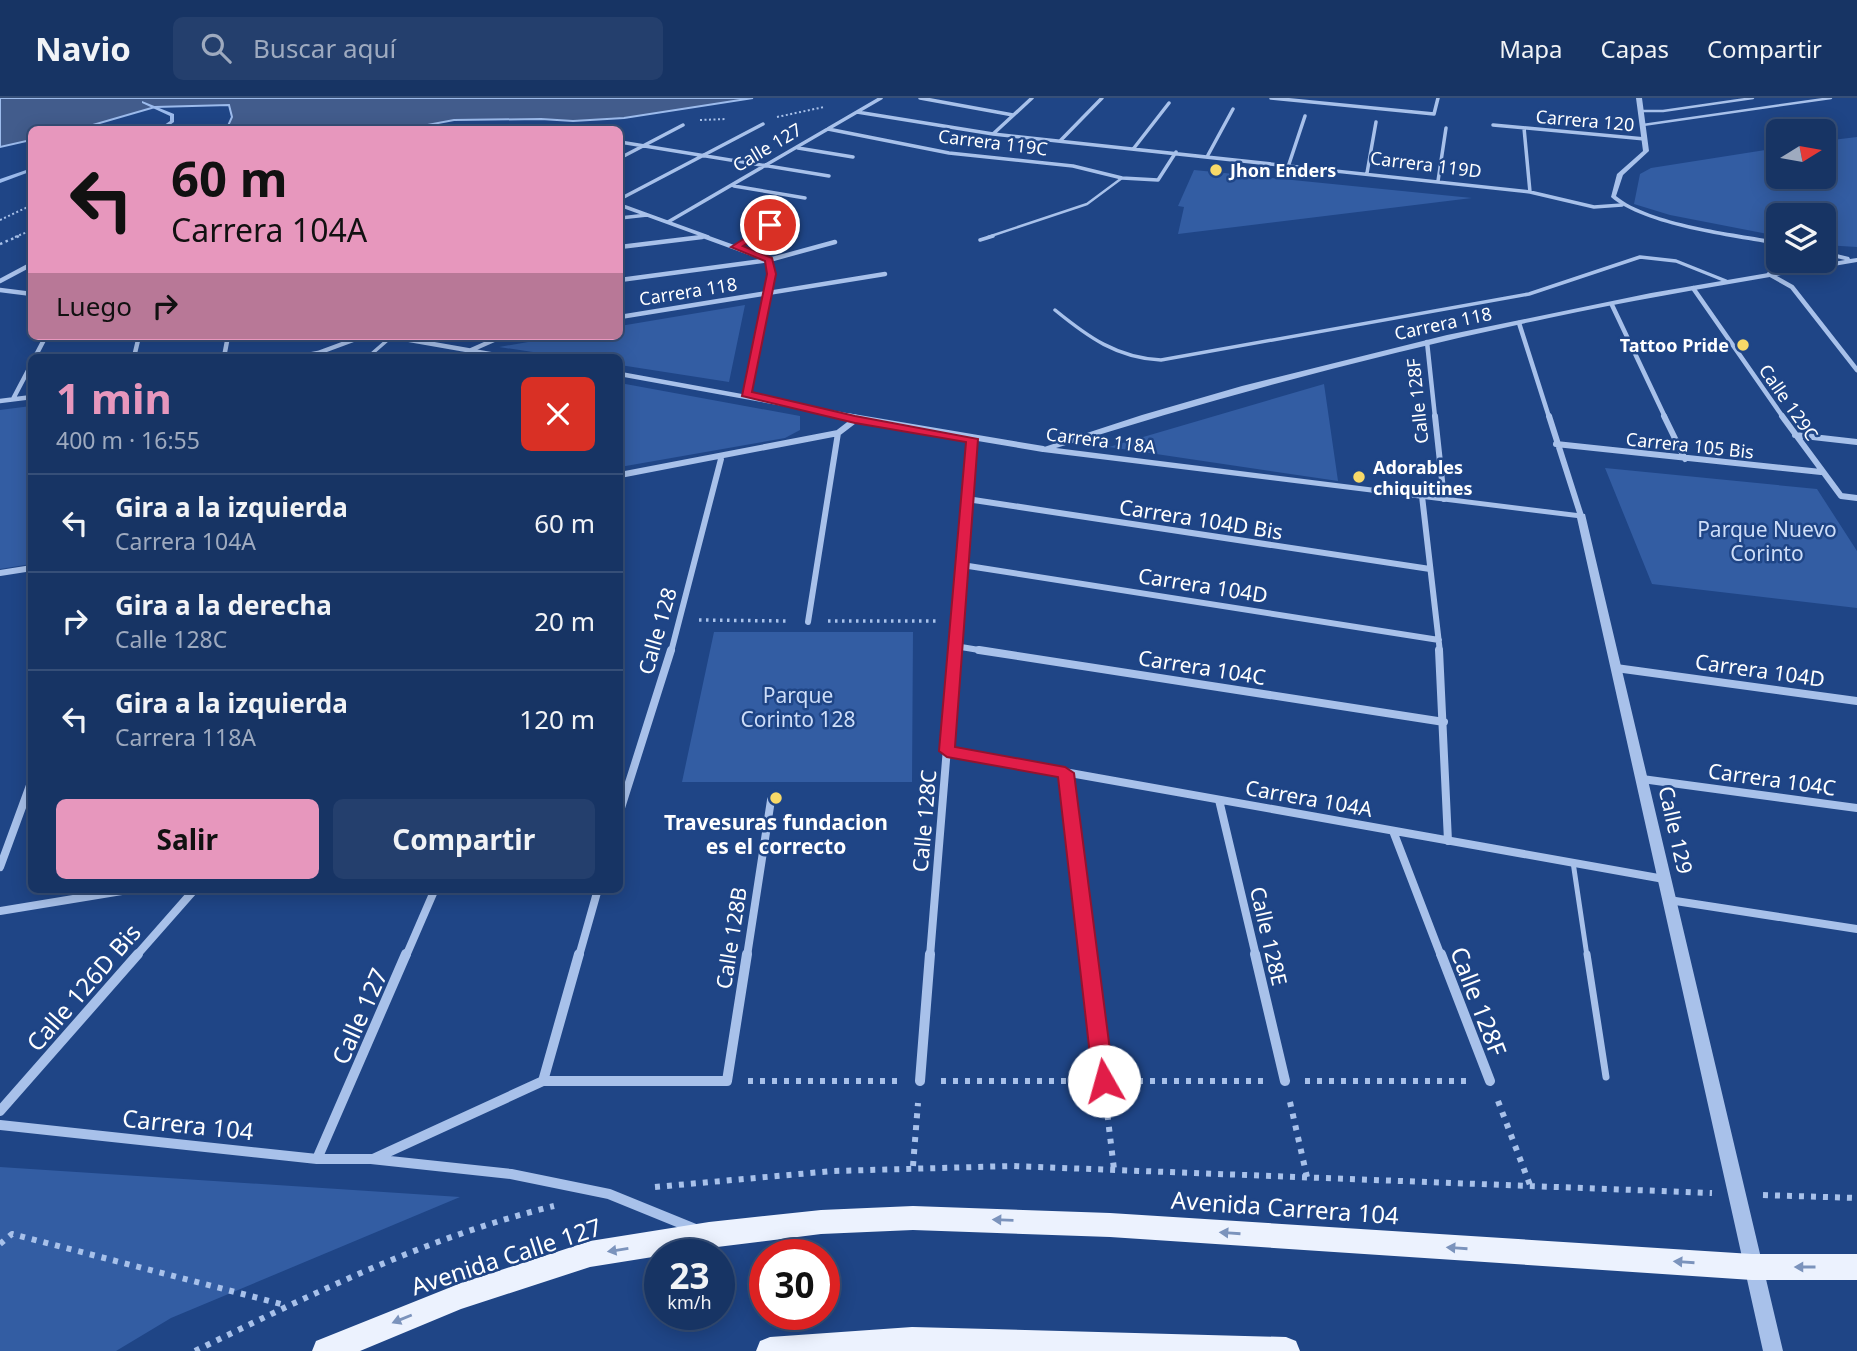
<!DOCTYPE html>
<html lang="es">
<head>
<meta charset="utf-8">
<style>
  body { margin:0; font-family:"Noto Sans",sans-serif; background:#243f6d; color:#f1f3f6; height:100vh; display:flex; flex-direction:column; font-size:26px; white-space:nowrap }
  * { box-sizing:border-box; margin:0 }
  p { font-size:23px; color:#9eaabf }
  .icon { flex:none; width:38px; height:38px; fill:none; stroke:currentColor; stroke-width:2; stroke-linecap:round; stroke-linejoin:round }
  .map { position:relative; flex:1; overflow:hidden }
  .details { position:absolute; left:28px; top:256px; width:595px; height:539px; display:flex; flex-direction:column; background:#173464; border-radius:10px; box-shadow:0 4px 18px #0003,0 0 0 2px #364f78 }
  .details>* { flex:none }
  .guide { position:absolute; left:28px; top:28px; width:595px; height:214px; border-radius:10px; box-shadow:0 4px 18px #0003,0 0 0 2px #364f78; background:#e797bd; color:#111; overflow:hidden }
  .needle { width:46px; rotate:79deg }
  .tools { position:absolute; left:1766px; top:21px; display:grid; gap:14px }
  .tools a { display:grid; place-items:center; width:70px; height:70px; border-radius:10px; background:#173464; box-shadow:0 4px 18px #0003,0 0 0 2px #364f78; font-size:35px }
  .speed { position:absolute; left:644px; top:1141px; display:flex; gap:14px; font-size:35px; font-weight:700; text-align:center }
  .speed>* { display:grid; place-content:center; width:91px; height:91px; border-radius:50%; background:#173464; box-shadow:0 4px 18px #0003,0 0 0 2px #364f78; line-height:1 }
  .speed small { font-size:18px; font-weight:400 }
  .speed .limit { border:10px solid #d22; background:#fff; color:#111 }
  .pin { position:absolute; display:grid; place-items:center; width:60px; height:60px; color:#fff; margin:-30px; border:4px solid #fff; border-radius:50%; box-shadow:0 2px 7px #0007 }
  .me { position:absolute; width:77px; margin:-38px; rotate:353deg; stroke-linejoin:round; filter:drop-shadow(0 0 5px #0008) }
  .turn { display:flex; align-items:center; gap:24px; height:147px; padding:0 28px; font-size:32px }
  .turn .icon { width:91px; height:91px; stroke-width:2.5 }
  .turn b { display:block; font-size:49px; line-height:60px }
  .then { display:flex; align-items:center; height:66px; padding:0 28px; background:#0003; gap:14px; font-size:26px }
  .round { display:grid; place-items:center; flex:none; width:74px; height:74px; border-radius:10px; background:#243f6d }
  .overview { display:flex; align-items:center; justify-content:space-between; height:119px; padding:0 28px }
  h1 { font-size:42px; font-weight:700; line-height:52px; color:#e797bd }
  .cta { display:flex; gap:14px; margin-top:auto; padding:14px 28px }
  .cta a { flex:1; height:80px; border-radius:10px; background:#e797bd; color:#111; font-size:28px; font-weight:700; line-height:80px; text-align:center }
  .cta a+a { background:#243f6d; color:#f1f3f6 }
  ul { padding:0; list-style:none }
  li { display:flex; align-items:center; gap:21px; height:98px; padding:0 28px; border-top:2px solid #364f78 }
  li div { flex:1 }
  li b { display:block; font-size:26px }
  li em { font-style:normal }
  header { display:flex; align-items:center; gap:42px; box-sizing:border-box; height:98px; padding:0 35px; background:#173464; border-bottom:2px solid #364f78 }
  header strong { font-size:33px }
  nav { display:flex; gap:38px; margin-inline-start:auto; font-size:24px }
  .search { width:490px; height:63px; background:#243f6d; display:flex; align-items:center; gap:18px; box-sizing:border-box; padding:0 24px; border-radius:10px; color:#9eaabf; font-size:26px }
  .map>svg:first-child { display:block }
</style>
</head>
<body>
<header>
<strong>Navio</strong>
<div class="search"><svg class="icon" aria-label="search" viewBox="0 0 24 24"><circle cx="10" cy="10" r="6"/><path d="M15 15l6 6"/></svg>Buscar aquí</div>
<nav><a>Mapa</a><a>Capas</a><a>Compartir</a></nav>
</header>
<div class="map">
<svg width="1857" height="1253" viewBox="0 0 1857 1253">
  <rect width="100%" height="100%" fill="#1f4586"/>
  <path fill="#335da3" d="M1857,39v110l-33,-2v-30h-46v21l-108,-21 -36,-11 6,-30 11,-6 127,-20v29h46v-36z
    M1194,72l278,28 -294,36 6,-27 -6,-1z
    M745,207l-16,77 -109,-17v-8h-54l-67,-10 64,-11h57v-10z
    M620,285l180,33v14l-15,8 -165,29z
    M1324,286l14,97 -229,-34z
    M31,308v158l-31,5v-159z
    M1605,370l212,21 40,62v57l-205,-24z
    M714,534h199l-1,150h-230z
    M0,1069l460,30 -289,121 -55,33h-116z"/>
  <path fill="#425c8c" stroke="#9cbbec" stroke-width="2" d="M0,0h753l-129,20 -51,3 -32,-2 -87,1 -53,10 -170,-1 -4,-1 5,-11 -3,-12 -74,2 -76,22 -47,1 -1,10 -31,7z"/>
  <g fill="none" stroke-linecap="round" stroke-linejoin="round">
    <path fill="#9cbbec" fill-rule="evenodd" d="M142,3l32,13v8l-11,8h-6l13,-9v-5l-28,-13z
      M32,70v3l-32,12v-4z"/>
    <path stroke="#a8c1ea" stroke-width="2" stroke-dasharray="2 2.5" stroke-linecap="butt" d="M777,19l47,-10
      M700,22l27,-1
      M585,32l23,-4
      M0,122l32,-15
      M15,139l17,-7"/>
    <path stroke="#a8c1ea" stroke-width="2.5" stroke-dasharray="2.5 3.5" stroke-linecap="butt" d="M0,146l19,-8"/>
    <path stroke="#a8c1ea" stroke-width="3.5" stroke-dasharray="2.5 4.5" stroke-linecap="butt" d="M699,522l89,1
      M828,523h111"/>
    <path stroke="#a8c1ea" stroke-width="6" stroke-dasharray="5 7" stroke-linecap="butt" d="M748,983h149
      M941,983h142
      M1126,983h139
      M1305,983h163
      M1498,1003l32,84
      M1290,1004l17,75
      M1106,1005l8,66
      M913,1068l5,-63
      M655,1089l178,-16 179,-5 700,27
      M1763,1097l94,3
      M0,1146l12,-10 273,71
      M195,1253c117,-57 232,-114 359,-145"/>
    <path stroke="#a8c1ea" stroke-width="2.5" d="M1641,13h22l90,-13
      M1643,27l188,-27
      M988,139l99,-33 35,-26"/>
    <path stroke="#a8c1ea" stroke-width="3.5" d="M980,142l13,-4
      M1055,212c33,27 62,48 106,50l368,-66 111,-37 36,4 50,20
      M368,259l23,-20"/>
    <path stroke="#a8c1ea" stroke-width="5" d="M1573,764l14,94"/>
    <path stroke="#a8c1ea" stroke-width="7" d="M1587,856l19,123"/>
    <path stroke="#a8c1ea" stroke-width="3.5" d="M920,0l93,17
      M1271,0l163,16 4,-16
      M857,14l136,22 537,58 64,15 28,-2
      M1493,27l152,14
      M1524,30l6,64
      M828,31l121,24 124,13 49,12 36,2 18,-28
      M993,36l39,-36
      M1061,42l41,-42
      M620,44l209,34
      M798,50l55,9
      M1134,50l35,-45
      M1208,57l25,-46
      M620,60l63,-33
      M1289,66l16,-48
      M1367,75l9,-51
      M1438,83l8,-53
      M734,88l71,12
      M620,101l143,-75
      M620,107l88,32
      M620,120l27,-3
      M668,124l213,-124
      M699,139h3
      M751,139l36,-23"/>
    <path stroke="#a8c1ea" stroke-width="4.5" d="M703,138l66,24
      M620,149l82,-10
      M736,149l18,-11
      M1769,176l23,13 65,83
      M620,182l149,-20 66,-18
      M0,183l32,-17
      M1693,190l90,129
      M0,192l32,4
      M1612,207l53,112
      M620,219l265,-43
      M1519,225l30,94
      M387,238l120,21
      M1427,244l8,75
      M469,253l34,-15
      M35,259l11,-21
      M134,259l5,-21
      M224,259l4,-21
      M297,259l21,-4 46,-17
      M620,276l236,43
      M746,296l25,-120 -2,-14
      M13,301l19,-36
      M0,303l32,-4"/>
    <path stroke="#a8c1ea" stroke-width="6" d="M847,318l196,33
      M1435,318l9,83
      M1549,318l32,100
      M1664,318l21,43
      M1782,318l59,80 16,2
      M1795,337l62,7
      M1556,346l265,28
      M620,377l218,-42 17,-13
      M1422,398l18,156
      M967,401l463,70
      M962,467l477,75
      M0,475l32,-5
      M808,524l30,-189
      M955,548l36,6
      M671,554l50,-193
      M955,554l17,-213"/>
    <path stroke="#a8c1ea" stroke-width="8" d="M979,552l465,72
      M1439,552l9,191
      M1616,570l241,33
      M947,653l717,128
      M1065,675l23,183
      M1642,681l215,29
      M1219,702l37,156
      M620,713l51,-161
      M1393,733l48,125
      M0,769l32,-87
      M1669,802l188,29
      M0,813l134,-22
      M136,858l59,-67
      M406,858l29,-67
      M579,858l19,-67
      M747,858l24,-156
      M930,858l25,-306"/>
    <path stroke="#a8c1ea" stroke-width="10" d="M1088,856l16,127
      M1255,856l30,127
      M1441,856l49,127
      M543,983l36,-127
      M920,983l10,-127
      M0,1013l138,-157
      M0,1027l317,34h54l140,15 98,20 86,35
      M317,1061l89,-205
      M373,1061l170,-78h184l20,-127"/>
    <path fill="#a8c1ea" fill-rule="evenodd" d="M1636,0h6l7,53 -26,24 -7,21c34,28 118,37 162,45v4c-45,-8 -134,-19 -167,-48l6,-23 26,-23z
      M1824,153l25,6 1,2 7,-1v4c-103,18 -206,34 -308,56 -167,35 -331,79 -493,130l529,66 198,837h-20l-186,-833 -534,-66 -5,-3 104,-34 100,-29 205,-51 204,-42 194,-33 -21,-5z"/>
    <path fill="#ecf2fe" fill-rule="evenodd" d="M913,1108l197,7 642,41h105v26h-105l-642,-43 -197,-7 -92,4 -112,14 -119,19 -129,42 -101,42h-48l4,-10 145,-58 129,-42 119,-19 112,-12z
      M912,1229l374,10 10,4 4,10h-544l4,-10 10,-4z"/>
  </g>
  <defs><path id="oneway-solid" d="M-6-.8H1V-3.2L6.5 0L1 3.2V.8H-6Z" transform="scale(1.75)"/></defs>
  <g fill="#7b93bc">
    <use href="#oneway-solid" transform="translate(1003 1122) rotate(-178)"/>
    <use href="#oneway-solid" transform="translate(1230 1135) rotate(-176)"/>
    <use href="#oneway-solid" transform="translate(1457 1150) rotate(-176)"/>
    <use href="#oneway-solid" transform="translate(618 1152) rotate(171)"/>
    <use href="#oneway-solid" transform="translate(1684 1164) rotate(-176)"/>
    <use href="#oneway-solid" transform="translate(1805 1169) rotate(180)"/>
    <use href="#oneway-solid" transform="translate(402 1221) rotate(158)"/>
  </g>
  <path fill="#e11d48" stroke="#92132f" stroke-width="2" d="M770,124l3,5 -30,19 29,12 4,16 -24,118 103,24 123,23 -23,308 110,20 9,6 40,308 -3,7 -7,3 -8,-3 -3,-7 -35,-304 -111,-20 -8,-6 27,-309 -111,-19 -113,-27 25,-122 -2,-13 -34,-14z"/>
  <g fill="#f8d968" stroke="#1f4586" stroke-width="2.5">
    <circle cx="1216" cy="72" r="7"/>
    <circle cx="1743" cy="247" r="7"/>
    <circle cx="1359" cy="379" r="7"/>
    <circle cx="776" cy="700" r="7"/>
  </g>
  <g text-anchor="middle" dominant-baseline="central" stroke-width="5" stroke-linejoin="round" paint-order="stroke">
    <g font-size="18" fill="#fff" stroke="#1f4586">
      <text transform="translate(1585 22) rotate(5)">Carrera 120</text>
      <text transform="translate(993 44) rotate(7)">Carrera 119C</text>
      <text transform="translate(767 49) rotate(-31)">Calle 127</text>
      <text transform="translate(1426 66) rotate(7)">Carrera 119D</text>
      <text transform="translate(688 193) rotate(-9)">Carrera 118</text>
      <text transform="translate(1443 225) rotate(-12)">Carrera 118</text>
      <text transform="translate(1417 303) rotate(-96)">Calle 128F</text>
      <text transform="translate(1789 304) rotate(55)">Calle 129C</text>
      <text transform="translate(1101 342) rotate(7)">Carrera 118A</text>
      <text transform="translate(1690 347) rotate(6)">Carrera 105 Bis</text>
    </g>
    <g font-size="18" font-weight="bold" fill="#fff" stroke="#1f4586" text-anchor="start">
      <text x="1230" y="72">Jhon Enders</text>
      <text x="1729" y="247" text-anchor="end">Tattoo Pride</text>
      <text x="1373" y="369">Adorables<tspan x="1373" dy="21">chiquitines</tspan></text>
    </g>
    <g font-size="21" fill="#fff" stroke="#1f4586">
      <text transform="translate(1201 421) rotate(9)">Carrera 104D Bis</text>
      <text transform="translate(1203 487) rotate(9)">Carrera 104D</text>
      <text transform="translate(657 533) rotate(-74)">Calle 128</text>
      <text transform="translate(1202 569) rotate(9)">Carrera 104C</text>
      <text transform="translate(1760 572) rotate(8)">Carrera 104D</text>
      <text transform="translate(1772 681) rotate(8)">Carrera 104C</text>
      <text transform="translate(1309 700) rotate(10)">Carrera 104A</text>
      <text transform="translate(924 723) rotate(-85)">Calle 128C</text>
      <text transform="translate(1676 732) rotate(77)">Calle 129</text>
      <text transform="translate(1269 838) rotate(77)">Calle 128E</text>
      <text transform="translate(731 840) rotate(-81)">Calle 128B</text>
    </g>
    <g font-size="21" fill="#cdddf8" stroke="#1f4586">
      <text x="1767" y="431">Parque Nuevo<tspan x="1767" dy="24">Corinto</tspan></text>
      <text x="798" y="597">Parque<tspan x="798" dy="24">Corinto 128</tspan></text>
    </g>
    <g font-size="21" font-weight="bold" fill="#fff" stroke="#1f4586">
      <text x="776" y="724">Travesuras fundacion<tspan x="776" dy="24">es el correcto</tspan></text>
    </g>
    <g font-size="24" fill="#fff" stroke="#1f4586">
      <text transform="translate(83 889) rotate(-49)">Calle 126D Bis</text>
      <text transform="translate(1479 903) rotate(69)">Calle 128F</text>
      <text transform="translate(359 918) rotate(-66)">Calle 127</text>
      <text transform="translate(188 1026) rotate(6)">Carrera 104</text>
      <text transform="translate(1285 1109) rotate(4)">Avenida Carrera 104</text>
      <text transform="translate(506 1158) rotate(-18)">Avenida Calle 127</text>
    </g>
  </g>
</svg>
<div class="tools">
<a><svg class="needle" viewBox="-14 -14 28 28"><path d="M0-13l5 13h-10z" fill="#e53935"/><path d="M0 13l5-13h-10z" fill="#9eaabf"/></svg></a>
<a><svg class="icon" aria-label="layers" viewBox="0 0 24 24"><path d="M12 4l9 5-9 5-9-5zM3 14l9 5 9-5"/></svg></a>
</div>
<div class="speed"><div>23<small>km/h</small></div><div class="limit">30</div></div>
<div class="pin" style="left:770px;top:127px;background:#d93025"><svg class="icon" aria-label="arrive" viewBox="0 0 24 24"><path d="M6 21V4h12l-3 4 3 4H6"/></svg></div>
<svg class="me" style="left:1104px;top:983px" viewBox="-20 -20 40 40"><circle r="19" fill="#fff"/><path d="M0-13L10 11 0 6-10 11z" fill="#e11d48"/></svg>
<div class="guide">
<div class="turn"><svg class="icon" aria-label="left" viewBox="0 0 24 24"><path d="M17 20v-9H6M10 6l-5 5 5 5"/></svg><div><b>60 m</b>Carrera 104A</div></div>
<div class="then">Luego<svg class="icon" aria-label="right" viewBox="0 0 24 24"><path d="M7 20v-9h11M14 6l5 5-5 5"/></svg></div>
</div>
<section class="details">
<div class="overview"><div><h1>1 min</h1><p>400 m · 16:55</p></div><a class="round" style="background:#d93025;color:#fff"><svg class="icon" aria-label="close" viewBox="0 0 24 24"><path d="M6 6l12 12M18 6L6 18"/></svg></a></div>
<ul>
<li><svg class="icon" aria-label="left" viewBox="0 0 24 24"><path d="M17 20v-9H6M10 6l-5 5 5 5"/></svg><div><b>Gira a la izquierda</b><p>Carrera 104A</p></div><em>60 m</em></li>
<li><svg class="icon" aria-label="right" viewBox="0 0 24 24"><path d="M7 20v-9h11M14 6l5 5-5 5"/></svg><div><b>Gira a la derecha</b><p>Calle 128C</p></div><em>20 m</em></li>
<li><svg class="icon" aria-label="left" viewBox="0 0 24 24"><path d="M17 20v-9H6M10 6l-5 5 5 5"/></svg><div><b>Gira a la izquierda</b><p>Carrera 118A</p></div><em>120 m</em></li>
</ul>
<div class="cta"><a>Salir</a><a>Compartir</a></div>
</section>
</div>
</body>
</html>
